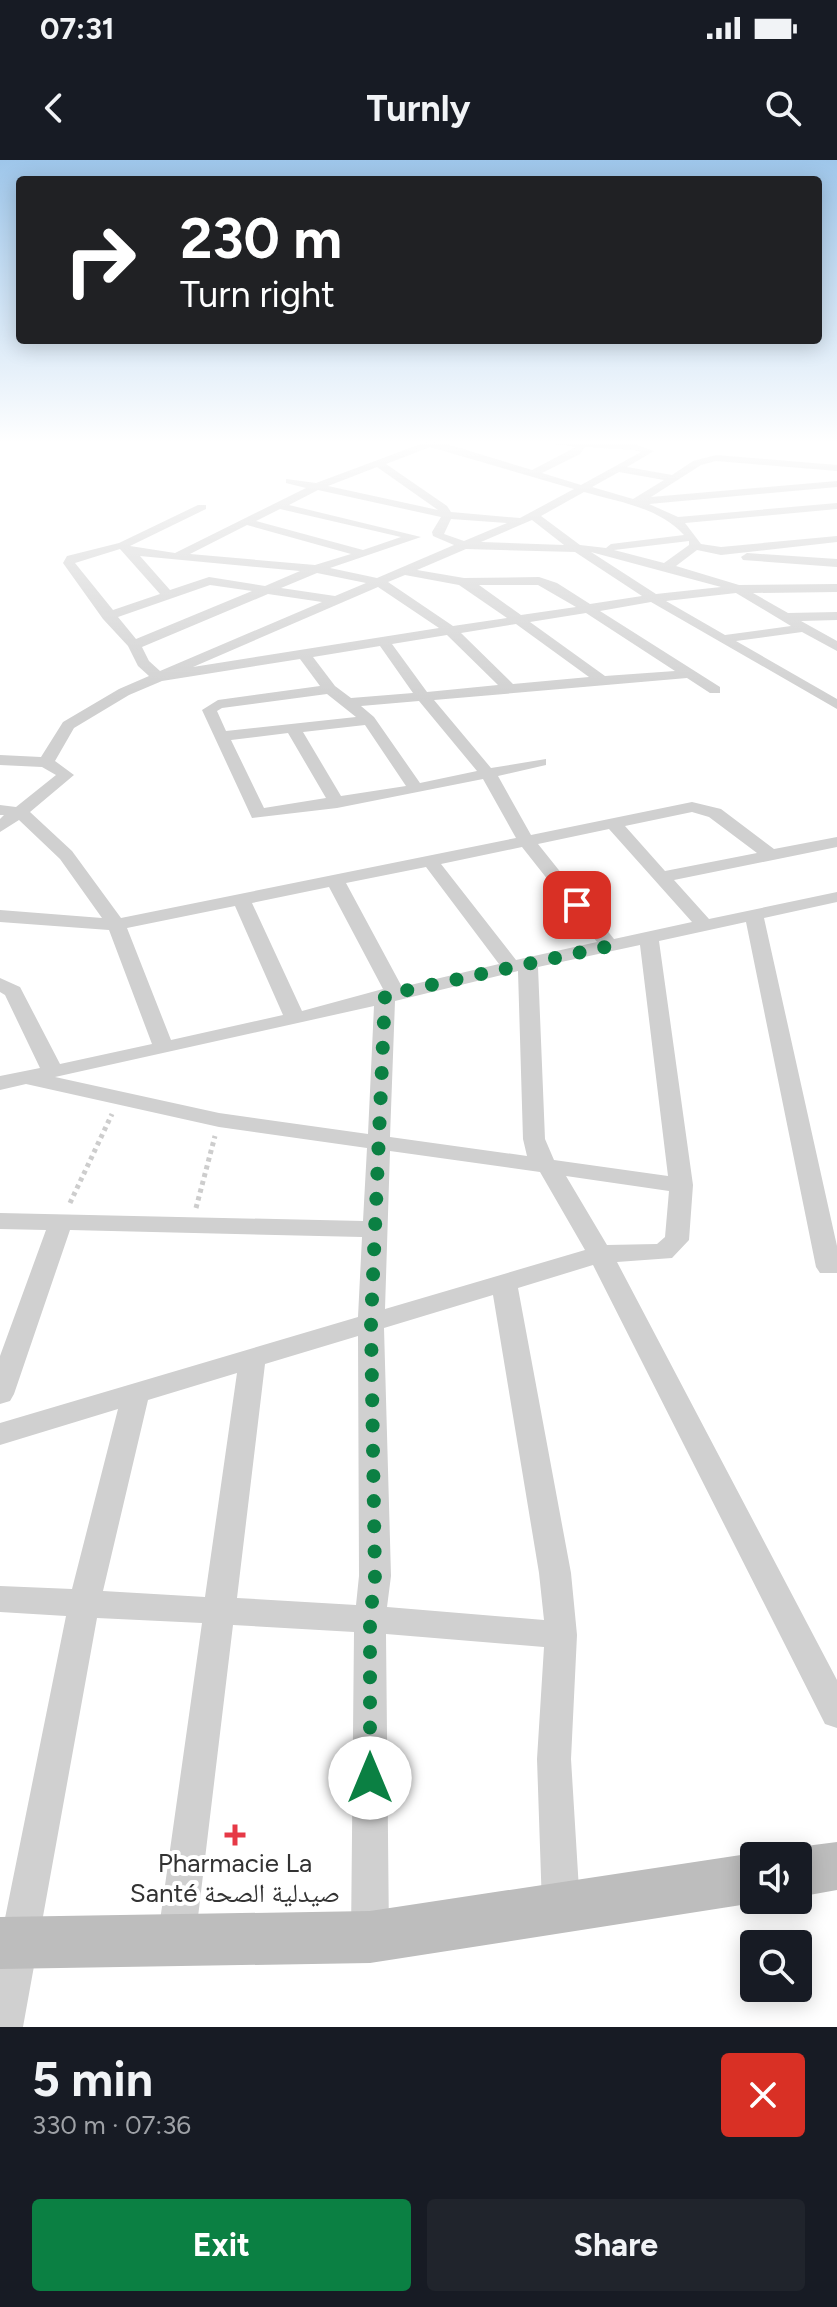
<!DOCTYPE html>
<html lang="en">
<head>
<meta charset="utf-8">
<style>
  body { margin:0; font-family:Figtree,"Noto Naskh Arabic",sans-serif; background:#20242c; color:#f1f3f6; height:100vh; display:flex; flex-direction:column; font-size:30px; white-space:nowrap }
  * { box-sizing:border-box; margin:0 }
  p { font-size:26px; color:#9ea1a6 }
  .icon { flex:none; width:44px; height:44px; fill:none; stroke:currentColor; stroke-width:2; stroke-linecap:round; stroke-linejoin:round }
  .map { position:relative; height:1867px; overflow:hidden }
  .details { display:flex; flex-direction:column; background:#171b24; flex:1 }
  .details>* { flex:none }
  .top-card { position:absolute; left:16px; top:16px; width:806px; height:168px; border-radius:8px; box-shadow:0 4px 20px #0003; background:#202124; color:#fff; overflow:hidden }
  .controls { position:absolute; left:740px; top:1682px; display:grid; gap:16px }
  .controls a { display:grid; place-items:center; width:72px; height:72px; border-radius:8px; background:#171b24; box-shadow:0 4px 20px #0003; font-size:40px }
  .pin { position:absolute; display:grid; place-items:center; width:68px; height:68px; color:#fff; margin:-34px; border-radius:16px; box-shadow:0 4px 12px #0006 }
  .me { position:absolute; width:88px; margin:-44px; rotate:0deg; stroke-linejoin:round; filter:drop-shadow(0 0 6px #0008) }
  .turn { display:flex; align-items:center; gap:28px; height:168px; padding:0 32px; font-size:36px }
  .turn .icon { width:104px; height:104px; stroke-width:2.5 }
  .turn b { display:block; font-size:56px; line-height:68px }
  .round { display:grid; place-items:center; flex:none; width:84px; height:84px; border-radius:8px; background:#20242c }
  .overview { display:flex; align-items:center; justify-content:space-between; height:136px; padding:0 32px }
  h1 { font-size:48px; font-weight:700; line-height:60px }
  .cta { display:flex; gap:16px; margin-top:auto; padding:16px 32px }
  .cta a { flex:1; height:92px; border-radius:8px; background:#0b8043; color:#fff; font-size:32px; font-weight:700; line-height:92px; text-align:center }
  .cta a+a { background:#20242c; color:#f1f3f6 }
  .status { display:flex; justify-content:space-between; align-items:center; height:56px; padding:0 40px; background:#171b24; direction:ltr }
  .status svg { height:22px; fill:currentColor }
  header { display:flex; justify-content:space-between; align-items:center; height:104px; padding:0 32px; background:#171b24; font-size:36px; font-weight:700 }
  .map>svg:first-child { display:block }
</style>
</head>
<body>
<div class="status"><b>07:31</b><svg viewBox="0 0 49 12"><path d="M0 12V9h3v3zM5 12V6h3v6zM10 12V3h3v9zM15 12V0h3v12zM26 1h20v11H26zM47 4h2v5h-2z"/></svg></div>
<header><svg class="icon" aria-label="back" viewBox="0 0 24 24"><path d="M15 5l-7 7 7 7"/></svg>Turnly<svg class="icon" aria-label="search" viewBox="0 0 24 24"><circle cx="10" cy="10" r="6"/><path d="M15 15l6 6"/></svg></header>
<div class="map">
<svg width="837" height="1867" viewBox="0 0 837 1867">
  <rect width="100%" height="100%" fill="#fff"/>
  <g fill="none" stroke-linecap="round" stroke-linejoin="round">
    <path stroke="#cdcdcd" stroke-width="5" stroke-dasharray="4 4" stroke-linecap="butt" d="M70,1043l42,-89
      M196,1048l19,-72"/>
    <path fill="#d0d0d0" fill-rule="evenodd" d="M426,282h14l92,28 44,-23 -38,-5 97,2 19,7 -27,16 45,8 21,-14 23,-6 121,10v6l-121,-10 -15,4 -50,32 186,-16v6l-188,17 29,13 159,-14v6l-152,14 16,21 20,3 116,-11v6l-116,13 -24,-5 -21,16 63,19 98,-1v8l-84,1 35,20 49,-1v8l-36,1 36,20v10l-35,-19 -66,9 101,58v10l-186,-107 -51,9 120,76v6h-10l-23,-15 -253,22 57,68 55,-9v6l-48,11 33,59 161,-33 29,7 53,40 63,-12v10l-163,33 35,39 128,-27v10l-73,16 73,328v27h-17l-4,-6 -70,-345 -87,19 34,244 -4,55 -17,18 -55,4 220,418v48l-12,-4 -232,-459 -75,23 53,285 6,62 -6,124 9,147 -6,13 -13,6 -13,-6 -6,-13 -5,-147 7,-112 -158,-13 3,303 -6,13 -13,6 -13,-6 -6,-13 3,-305 -121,-7 -38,317 -6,13 -13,6 -13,-6 -6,-13 45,-319 -105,-5 -74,409h-23v-84l66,-327 -66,-4v-26l72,3 46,-180 -118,36v-22l358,-106 4,-80 -292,-7 -56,164 -4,7 -10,3v-48l46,-126 -46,-1v-16l363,8 4,-73 -148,-21 -193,-43 -26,6v-14l40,-8 -35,-73 -5,-3v-14l20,9 40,77 92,-20 -43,-114 -109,-8v-12l102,8 -42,-59 -41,-39 -19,12v-13l4,-4h-4v-10l16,2 40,-32 -14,-8 -42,-2v-10l41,2 22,-35 56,-33 30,-13 -11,-10 -10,-20 -25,-27 -40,-56 4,-7 52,-13 79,-38h8v4l-76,37 45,7 131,-65 -20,-5v-4l30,4zM430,287l144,42 -54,29 -69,-6 -4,-6 -61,-42zM585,287l49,3 7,2 -60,33 -39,-12 38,-19zM377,307l61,43 -110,-24zM619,312l45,8 -31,19 -41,-12zM318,330l123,27 -9,15 1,4 21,9 -77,33 -47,-10 91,-31 -132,-32zM584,332c35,10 74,15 100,43l-73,9 -5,4 -26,-3 -39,-29zM280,349l121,28 -38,13 -107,-29zM451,359l56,4 -43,18 -20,-7zM532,360l32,25 -83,-3zM247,365l104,29 -36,11 -125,-11zM689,381v4l-25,18 -50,-13zM120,389l40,45 -47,16 -38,-47zM466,389l109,3 67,44 -52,8 -33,-21 -18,-6 -75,1 -47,-8zM591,392l130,35 -65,7zM140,396l160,15 -35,15 -56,-9 -39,13zM317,413l49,10 -31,13 -54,-8zM405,415l54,10 48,33 -54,8 -65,-44zM210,425l42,6 -116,48 -18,-22zM479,425h59l38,22 -55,8zM378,427l61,41 -246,39zM736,433l55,33 -66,9 -59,-34zM268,434l54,8 -162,69 -11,-10 -7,-14zM586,453l89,58 -70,5 -75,-54zM516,464l73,53 -76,7 -52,-51zM447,475l51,50 -71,7 -35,-48zM380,486l33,47 -62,5 -16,-12 -22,-29zM300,499l20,27 -102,14 -16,10 50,108 85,-10 146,-29 33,59 -395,80 -49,-67 -42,-39 44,-37 -19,-14 19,-33 55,-33 33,-14zM327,534l29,23 -130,14 -9,-20 5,-3zM419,541l58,70 -57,12 -46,-66 -13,-11zM365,565l41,61 -65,10 -38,-64zM288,573l38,65 -62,10 -33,-68zM692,652l17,5 48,36 -92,18 -40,-45zM609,669l83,93 -78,17 -76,-95zM522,687l75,95 -81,18 -75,-96zM426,707l73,97 -97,23 -56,-104zM329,727l54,102 -81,22 -50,-108zM235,746l48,109 -112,25 -44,-112zM640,785l28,231 -114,-16 -9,-21 -7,-172zM518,811l5,168 4,17 -137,-19 5,-136zM374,846l-6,128 -149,-21 -164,-36zM390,991l150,21 45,78 -200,59zM566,1016l103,15 -4,46 -8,7 -50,1zM493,1135l46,278 5,47 -157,-13 4,-31 -7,-248zM358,1176l1,240 -3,29 -119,-7 28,-234zM237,1213l-32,224 -102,-6 45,-191z
      M747,393l90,6v8l-94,-7 -2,-3z"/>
    <path fill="#bdbdbd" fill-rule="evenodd" d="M837,1682v48l-39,7v-41l-18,-1 18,-8z
      M754,1693l7,3h-7v44h7l-7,3 -384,60 -370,6v-52l370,-6z"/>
  </g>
  <linearGradient id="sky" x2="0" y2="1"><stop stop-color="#9ec6ea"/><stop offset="0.52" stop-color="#fff"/><stop offset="1" stop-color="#fff" stop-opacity="0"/></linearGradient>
  <rect width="837" height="543" fill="url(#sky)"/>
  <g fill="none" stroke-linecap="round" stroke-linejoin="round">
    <path stroke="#0b8043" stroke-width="14" stroke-dasharray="0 25.2" d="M370,1618v-159l5,-43 -4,-253 14,-328 225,-49 -33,-41"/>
  </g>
  <path fill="#e63946" stroke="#fff" stroke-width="3" d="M231 1663h8v8h8v8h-8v8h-8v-8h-8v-8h8z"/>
  <g text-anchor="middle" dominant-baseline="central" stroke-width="8" stroke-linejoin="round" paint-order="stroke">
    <g font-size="26" fill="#333" stroke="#fff">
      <text x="235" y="1703">Pharmacie La<tspan x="235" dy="30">Santé صيدلية الصحة</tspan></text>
    </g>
  </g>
</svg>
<div class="controls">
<a><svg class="icon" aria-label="sound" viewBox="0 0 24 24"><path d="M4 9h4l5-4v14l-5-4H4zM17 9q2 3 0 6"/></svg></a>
<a><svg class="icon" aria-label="search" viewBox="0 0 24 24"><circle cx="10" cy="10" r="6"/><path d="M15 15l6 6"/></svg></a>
</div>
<div class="pin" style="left:577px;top:745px;background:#d93025"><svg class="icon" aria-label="arrive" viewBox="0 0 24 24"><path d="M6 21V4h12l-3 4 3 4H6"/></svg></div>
<svg class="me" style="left:370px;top:1618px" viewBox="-20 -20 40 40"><circle r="19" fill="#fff"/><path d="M0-13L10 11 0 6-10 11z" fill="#0b8043"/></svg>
<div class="top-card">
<div class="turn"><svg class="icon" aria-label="right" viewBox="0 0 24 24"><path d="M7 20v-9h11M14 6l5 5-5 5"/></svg><div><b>230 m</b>Turn right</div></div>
</div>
</div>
<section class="details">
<div class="overview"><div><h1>5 min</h1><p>330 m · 07:36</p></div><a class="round" style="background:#d93025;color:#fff"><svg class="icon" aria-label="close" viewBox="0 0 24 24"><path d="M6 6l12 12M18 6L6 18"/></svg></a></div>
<div class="cta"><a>Exit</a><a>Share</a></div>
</section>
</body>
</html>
